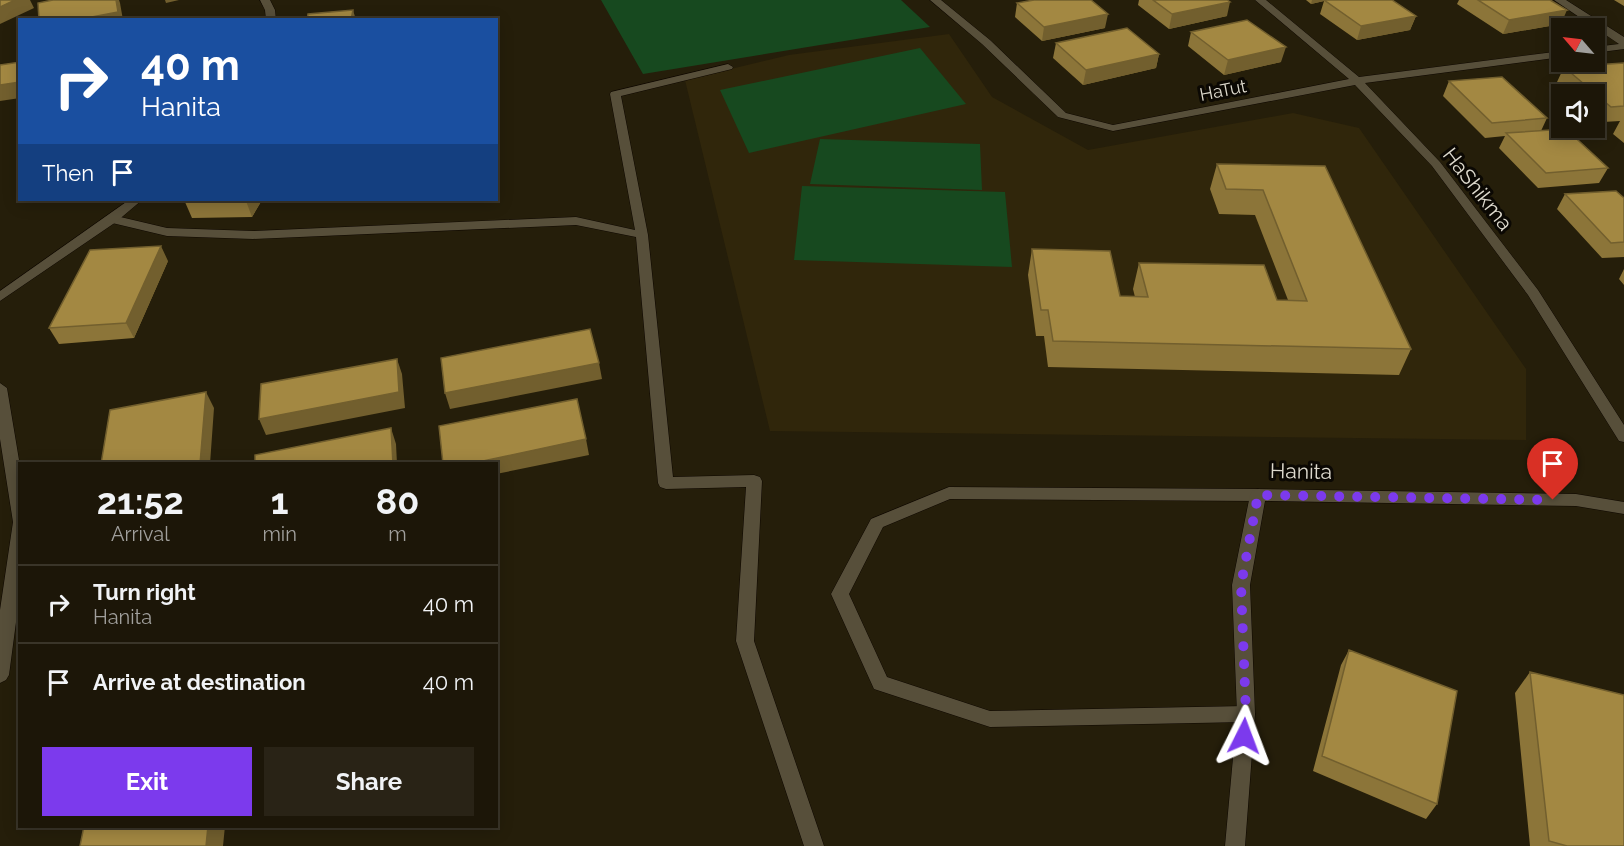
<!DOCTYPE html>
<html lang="en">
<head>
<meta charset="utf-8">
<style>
  body { margin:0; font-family:Raleway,sans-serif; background:#292316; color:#f1f3f6; height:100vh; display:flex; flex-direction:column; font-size:22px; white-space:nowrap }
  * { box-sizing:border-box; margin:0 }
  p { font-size:20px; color:#a09f9c }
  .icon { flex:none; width:33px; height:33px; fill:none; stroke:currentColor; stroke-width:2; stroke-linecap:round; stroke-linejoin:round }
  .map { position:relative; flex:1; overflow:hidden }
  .details { position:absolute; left:18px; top:462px; width:480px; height:366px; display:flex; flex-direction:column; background:#1c1608; border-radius:0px; box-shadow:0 3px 15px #0003,0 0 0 2px #3a3529 }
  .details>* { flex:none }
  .banner { position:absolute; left:18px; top:18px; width:480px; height:183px; border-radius:0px; box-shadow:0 3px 15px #0003,0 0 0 2px #3a3529; background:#1a4fa0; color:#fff; overflow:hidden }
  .needle { width:39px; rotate:298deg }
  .tools { position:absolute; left:1551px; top:18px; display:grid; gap:12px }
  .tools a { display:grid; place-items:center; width:54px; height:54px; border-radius:0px; background:#1c1608; box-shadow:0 3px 15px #0003,0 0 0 2px #3a3529; font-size:30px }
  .pin { position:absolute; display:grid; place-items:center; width:51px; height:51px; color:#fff; margin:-62px -26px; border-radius:50% 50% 50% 0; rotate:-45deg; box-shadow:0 0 6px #0007 }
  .pin .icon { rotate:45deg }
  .me { position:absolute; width:66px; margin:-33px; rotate:3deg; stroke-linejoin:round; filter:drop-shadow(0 0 4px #0008) }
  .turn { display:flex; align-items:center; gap:21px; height:126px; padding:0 24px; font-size:27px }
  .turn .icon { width:78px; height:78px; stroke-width:2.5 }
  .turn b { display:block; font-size:42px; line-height:51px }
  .then { display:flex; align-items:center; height:57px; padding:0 24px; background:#0003; gap:12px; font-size:22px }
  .eta { display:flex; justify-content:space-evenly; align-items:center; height:102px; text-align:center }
  .eta b { font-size:36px; font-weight:700; line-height:42px }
  .cta { display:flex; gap:12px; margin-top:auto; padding:12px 24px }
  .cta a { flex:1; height:69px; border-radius:0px; background:#7c3aed; color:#fff; font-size:24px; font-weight:700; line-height:69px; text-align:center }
  .cta a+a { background:#292316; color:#f1f3f6 }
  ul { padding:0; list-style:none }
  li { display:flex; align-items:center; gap:18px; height:78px; padding:0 24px; border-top:2px solid #3a3529 }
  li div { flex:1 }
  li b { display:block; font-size:22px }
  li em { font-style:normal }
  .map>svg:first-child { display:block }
</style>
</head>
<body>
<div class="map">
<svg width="1624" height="846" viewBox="0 0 1624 846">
  <rect width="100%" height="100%" fill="#251e0a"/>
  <path fill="#30260b" d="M949,34l43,63 96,53 205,-37 66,15 167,241v71l-756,-9 -85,-351 104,-25z"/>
  <path fill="#17491f" d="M601,0h300l29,27 -287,47z
    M920,48l46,56 -217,49 -29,-63z
    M820,139l160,5 2,46 -172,-6z
    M802,186l203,6 7,75 -218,-7z"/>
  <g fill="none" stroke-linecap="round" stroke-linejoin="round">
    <defs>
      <path id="lane" d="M949,487l309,2 6,2 2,4 -2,4 -6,2 -308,-2 -67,28 -34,67 38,83 103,34 256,-5 7,2 2,6 -2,6 -7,2 -256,5 -116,-38 -43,-95 40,-75z"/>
      <path id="street" d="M930,0h11l49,40 76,73 47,12 236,-46 -94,-79h11l93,77 203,-26v6l-197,26 75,79 98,128 86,135v17l-5,-1 -91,-146 -96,-129 -77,-81 -242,46 -55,-14 -76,-73z
        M1554,0h12l58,37v12l-30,4v-6l25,-3z
        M728,64l5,3 -1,2 -111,27 27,139 25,242 81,-2 6,2 2,4 -8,160 70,205h-20l-68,-205 10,-154 -80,2 -6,-2 -2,-4 -22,-246 -60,-12 -323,14 -86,-3 -59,-14 -2,-3 6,-4 55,13 86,3 323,-14 59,13 -25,-136 1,-2z
        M0,383l7,5 13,78v126l-11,83 -3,5 -6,3v-73l13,-88 -13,-83z
        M1258,489l318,5 48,8v12l-48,-8 -311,-5 -15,84 5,129 -10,132h-20l12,-132 -5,-129 18,-90 2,-4z"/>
      <path id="secondary" d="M260,0h10l5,10 1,10h-10l-1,-10z
        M129,200h13l-26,22 -116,79v-10z"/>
    </defs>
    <use href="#lane" stroke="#0e0700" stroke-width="1"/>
    <use href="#street" stroke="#0e0700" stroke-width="1"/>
    <use href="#secondary" stroke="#0e0700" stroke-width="1"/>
    <use href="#lane" fill="#574f3a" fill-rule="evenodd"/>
    <use href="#street" fill="#574f3a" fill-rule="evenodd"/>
    <use href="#secondary" fill="#574f3a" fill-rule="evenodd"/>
  </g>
  <path fill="#8c7539" d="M1139,0h88v16l-58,13 -31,-24z
    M1306,0h86l24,16 -6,14 -53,10 -37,-26 4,-13 -13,3z
    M1459,0h91l11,24 -58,10 -46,-30z
    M1614,0h10v6z
    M1017,3l88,25 -63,13 -27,-24z
    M1191,32l90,30 -57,13 -36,-29z
    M1056,43l103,11 -3,14 -73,17 -30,-27z
    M1624,63v80l-11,-9 7,-13 -17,1 -9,-7v-21h-23l-14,-12 7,-15z
    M1449,81l98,37 -6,13 67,37 -9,15 -61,5 -39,-40 6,-12 -20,2 -42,-42z
    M1217,164l108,2 86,183 -12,26 -351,-8 -4,-31h-8l-8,-61 4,-26 88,47 15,1 -2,-8 6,-26 138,37h11l-33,-85 -36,-1 -9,-25z
    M1565,194l59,4v59l-22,1 -45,-49z
    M187,200h75l-10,17 -60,1 -7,-16z
    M168,261l-34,77 -75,6 -10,-16z
    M1624,269v16l-5,-6z
    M1349,650l88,154 -11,15 -113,-48 28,-106z
    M1530,672l94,174h-94l-15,-153z"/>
  <path fill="#725f2e" d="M15,0h15l4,8 -34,16v-17z
    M116,0h3l1,3 3,17h-47z
    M165,0h14l-13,3z
    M1312,0h12v1l-13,3z
    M1230,2l-3,14 -58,13 3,-15z
    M353,10l3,10h-5z
    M1567,10l-6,14 -58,10 6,-14z
    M1108,14l-3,14 -63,13 2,-14z
    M1416,16l-6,14 -53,10 4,-14z
    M1286,47l-5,15 -57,13 4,-15z
    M1159,54l-3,14 -73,17 3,-15z
    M20,82v16l-20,3v-16z
    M247,200h15l-10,17 -6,-16z
    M161,246l7,15 -34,77 -8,-15z
    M397,359l5,15 3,34 -139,27 -7,-16z
    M599,363l3,16 -152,30 -5,-16z
    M206,392l8,16 -4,56h-10z
    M391,428l5,16 1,20h-4z
    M586,439l3,16 -93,19v-10h-27z
    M208,826h17l-2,20h-17z"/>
  <path fill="#a38842" stroke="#725f2e" stroke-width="1.5" d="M0,0h15l-15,7z
    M53,0h63l2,12 -42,8h-37l-1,-17z
    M1034,0h57l17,14 -64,13 -27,-24z
    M1153,0h74l3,2 -58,12z
    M1324,0h68l24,16 -55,10z
    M1478,0h72l17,10 -58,10z
    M353,10l-2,10h-44l1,-6z
    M1247,20l39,27 -58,13 -37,-28z
    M1127,28l32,26 -73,16 -30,-27z
    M20,62v20l-20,3v-20z
    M1624,63v43l-13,1 -47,-40z
    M1502,77l45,41 -55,5 -43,-42z
    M1566,129l42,39 -62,5 -40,-40z
    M1217,164l108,2 86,183 -358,-8 -5,-31h-7l-9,-61 78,2 10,45 28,1 -9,-34 125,2 13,35 30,1 -44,-111 -37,-1z
    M1616,191l8,7v44l-13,1 -46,-49z
    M187,200h60l-1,1 -61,1z
    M161,246l-35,77 -77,5 41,-78z
    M590,329l9,34 -154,30 -4,-35z
    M397,359l2,33 -140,27 2,-35z
    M206,392l-6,72h-99l9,-54z
    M577,399l9,40 -117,25h-26l-4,-38z
    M391,428l2,36h-138v-9z
    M1349,650l108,41 -20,113 -115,-48z
    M1530,672l94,23v151h-57l-18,-5z
    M84,826h124l-2,20h-126z"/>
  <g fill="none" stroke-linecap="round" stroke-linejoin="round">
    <path stroke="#7c3aed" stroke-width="10" stroke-dasharray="0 18" d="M1244,736l2,-22 -5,-129 17,-90 295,5"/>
  </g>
  <g text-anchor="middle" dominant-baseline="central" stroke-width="6" stroke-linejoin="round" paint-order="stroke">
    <g font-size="18" fill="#ddd9cd" stroke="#0b0803">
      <text transform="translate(1223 90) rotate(-11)">HaTut</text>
    </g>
    <g font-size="21" fill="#ddd9cd" stroke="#0b0803">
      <text transform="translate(1478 189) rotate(52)">HaShikma</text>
      <text transform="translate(1301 471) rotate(1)">Hanita</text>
    </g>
  </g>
</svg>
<div class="tools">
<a><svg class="needle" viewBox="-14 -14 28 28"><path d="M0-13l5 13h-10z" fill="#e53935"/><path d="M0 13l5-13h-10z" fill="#a09f9c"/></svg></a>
<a><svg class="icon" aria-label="sound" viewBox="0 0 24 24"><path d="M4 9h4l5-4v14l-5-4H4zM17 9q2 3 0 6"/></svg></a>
</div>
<div class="pin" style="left:1553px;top:500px;background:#d93025"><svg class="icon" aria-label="arrive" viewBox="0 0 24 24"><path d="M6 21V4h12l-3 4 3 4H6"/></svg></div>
<svg class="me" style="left:1244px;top:736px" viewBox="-20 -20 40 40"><path d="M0-17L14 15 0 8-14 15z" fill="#7c3aed" stroke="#fff" stroke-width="4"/></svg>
<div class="banner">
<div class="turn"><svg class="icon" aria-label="right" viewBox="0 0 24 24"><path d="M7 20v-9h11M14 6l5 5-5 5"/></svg><div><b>40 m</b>Hanita</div></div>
<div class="then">Then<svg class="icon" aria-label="arrive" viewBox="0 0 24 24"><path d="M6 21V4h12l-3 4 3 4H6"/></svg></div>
</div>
<section class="details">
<div class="eta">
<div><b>21:52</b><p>Arrival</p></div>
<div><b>1</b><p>min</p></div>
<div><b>80</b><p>m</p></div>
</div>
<ul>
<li><svg class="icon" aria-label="right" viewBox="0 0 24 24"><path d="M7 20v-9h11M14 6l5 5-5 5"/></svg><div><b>Turn right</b><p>Hanita</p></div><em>40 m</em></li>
<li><svg class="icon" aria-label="arrive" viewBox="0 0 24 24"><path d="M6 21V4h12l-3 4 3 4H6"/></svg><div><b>Arrive at destination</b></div><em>40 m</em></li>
</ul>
<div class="cta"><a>Exit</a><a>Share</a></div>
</section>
</div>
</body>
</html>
